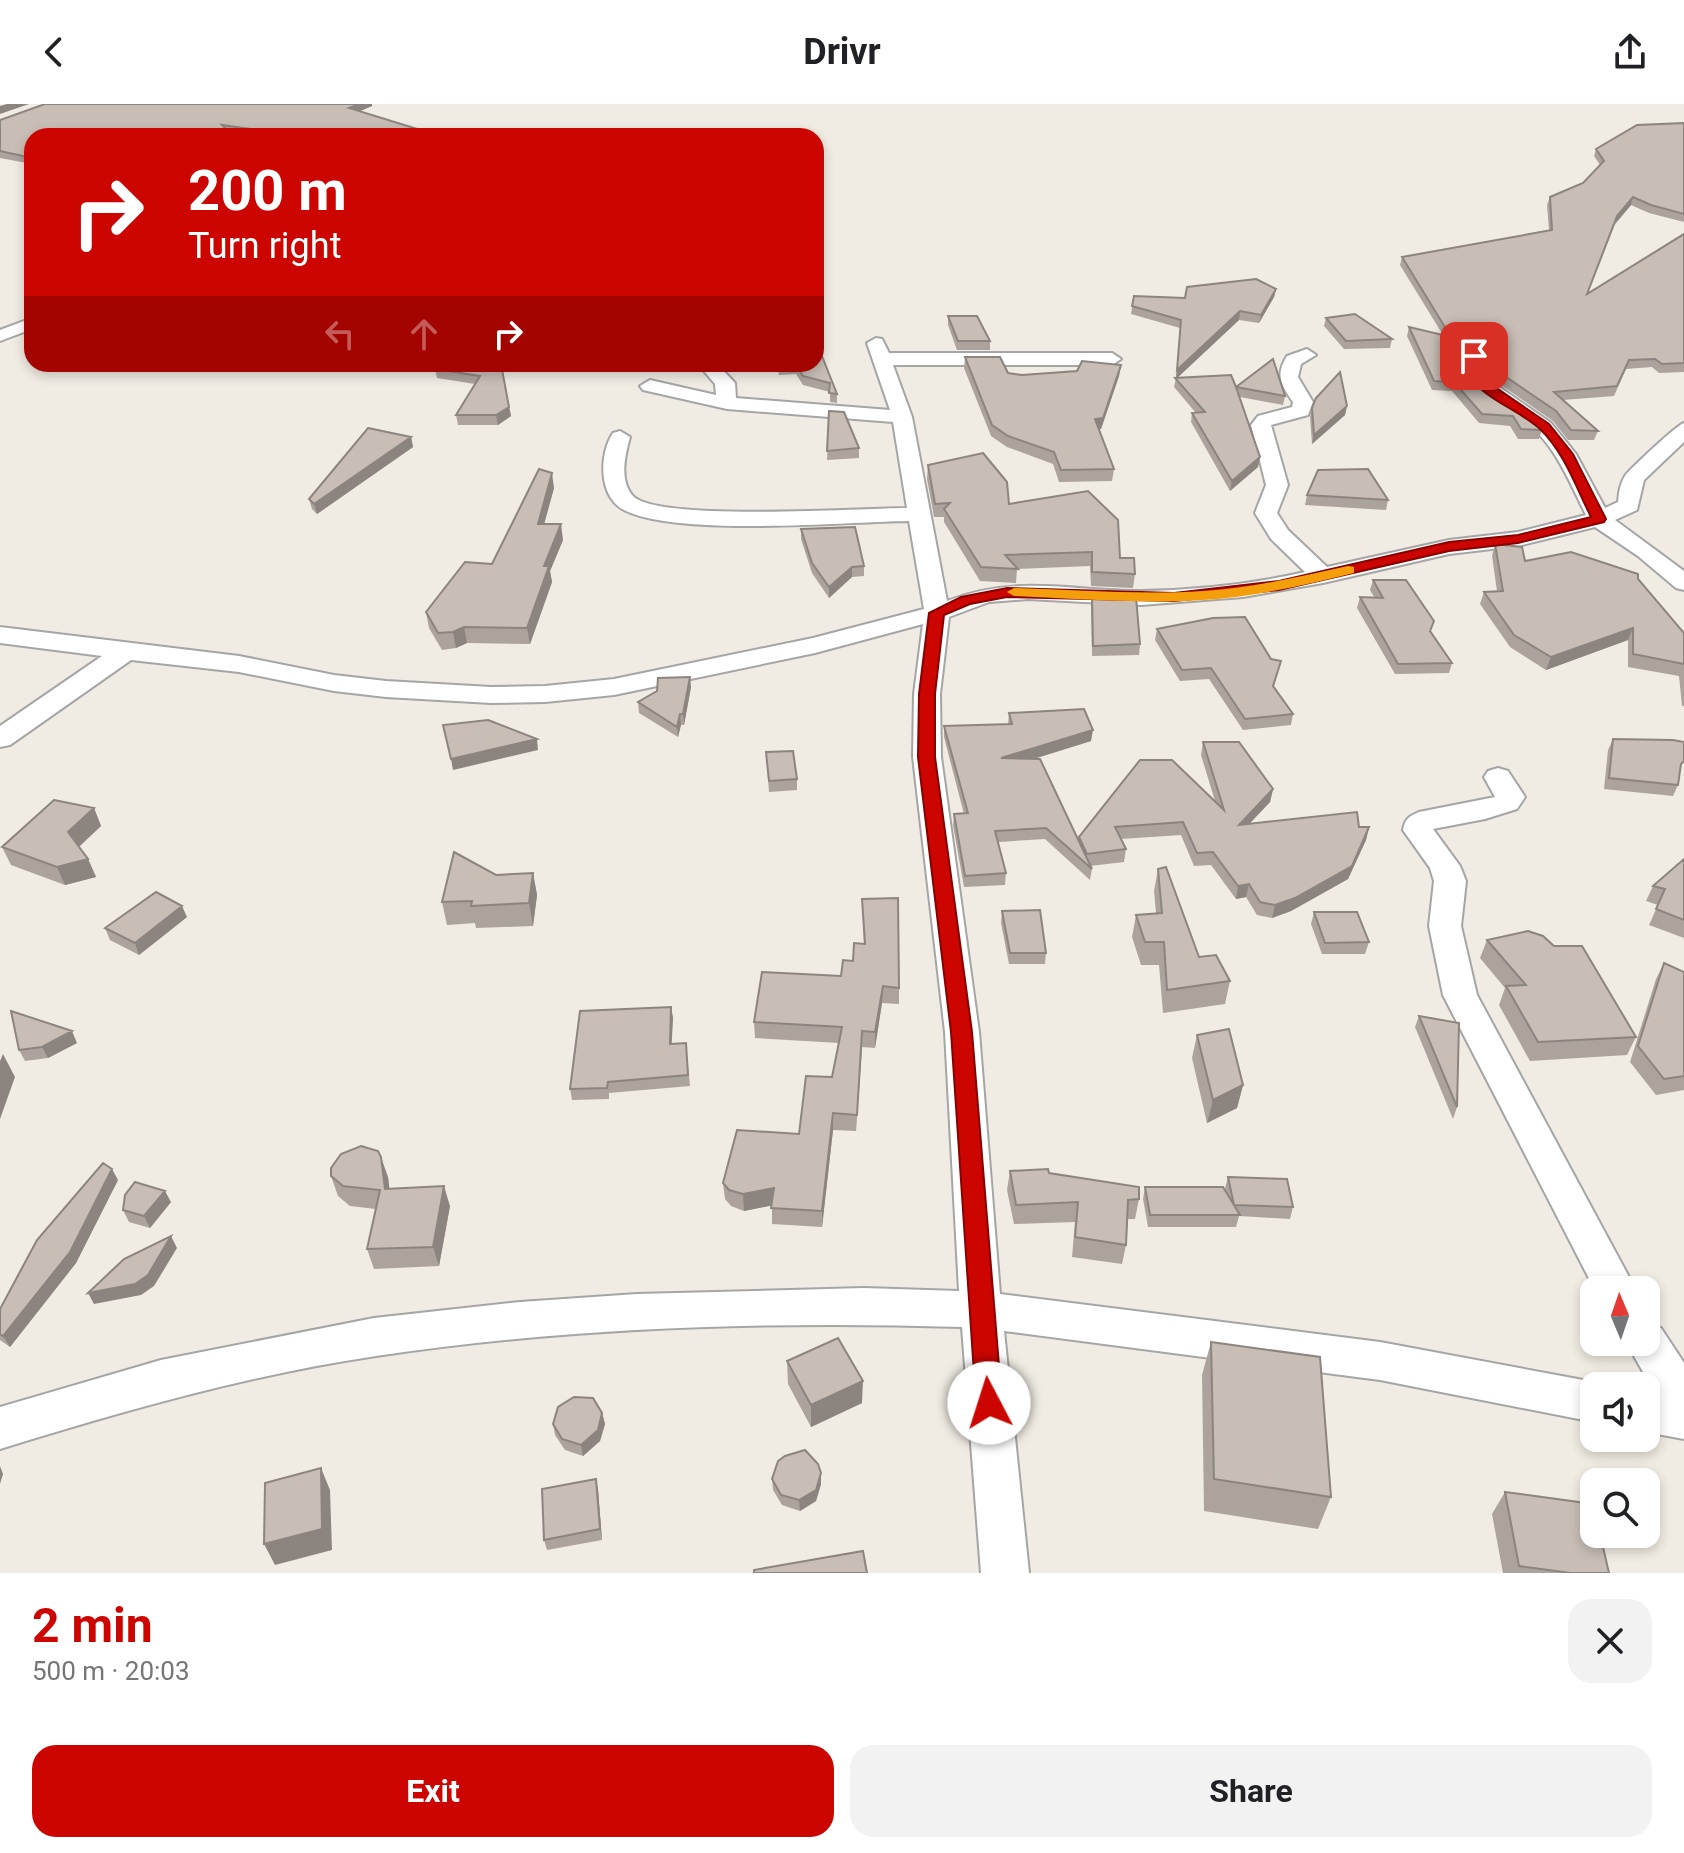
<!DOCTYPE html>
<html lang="en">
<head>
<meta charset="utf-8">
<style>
  body { margin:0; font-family:Roboto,sans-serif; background:#f2f2f2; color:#202124; height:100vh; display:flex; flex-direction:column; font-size:30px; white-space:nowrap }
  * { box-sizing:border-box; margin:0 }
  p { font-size:26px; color:#757577 }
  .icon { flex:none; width:44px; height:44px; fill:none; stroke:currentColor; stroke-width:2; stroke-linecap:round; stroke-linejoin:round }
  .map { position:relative; height:1469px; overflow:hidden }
  .details { display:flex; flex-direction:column; background:#fff; flex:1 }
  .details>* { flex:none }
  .guide { position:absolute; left:24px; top:24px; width:800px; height:244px; border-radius:24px; box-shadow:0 4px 12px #0003; background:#cd0500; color:#fff; overflow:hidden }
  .needle { width:52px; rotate:358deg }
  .tools { position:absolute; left:1580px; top:1172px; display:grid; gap:16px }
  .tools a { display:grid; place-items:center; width:80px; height:80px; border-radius:16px; background:#fff; box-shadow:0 4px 12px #0003; font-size:40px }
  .pin { position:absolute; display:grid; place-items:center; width:68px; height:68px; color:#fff; margin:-34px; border-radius:16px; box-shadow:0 4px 12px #0006 }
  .me { position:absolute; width:88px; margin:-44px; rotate:355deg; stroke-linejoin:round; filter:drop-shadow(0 0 6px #0008) }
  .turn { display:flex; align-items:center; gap:28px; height:168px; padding:0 32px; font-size:36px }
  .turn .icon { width:104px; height:104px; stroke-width:2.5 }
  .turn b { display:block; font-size:56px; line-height:68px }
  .lanes { display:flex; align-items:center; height:76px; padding:0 32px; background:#0003; justify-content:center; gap:40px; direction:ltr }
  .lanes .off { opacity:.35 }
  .round { display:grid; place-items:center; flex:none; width:84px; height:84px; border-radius:24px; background:#f2f2f2 }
  .summary { display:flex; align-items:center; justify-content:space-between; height:136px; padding:0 32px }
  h1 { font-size:48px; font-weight:700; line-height:60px; color:#cd0500 }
  .action { display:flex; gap:16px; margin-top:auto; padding:16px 32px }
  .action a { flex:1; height:92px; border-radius:24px; background:#cd0500; color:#fff; font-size:32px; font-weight:700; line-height:92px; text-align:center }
  .action a+a { background:#f2f2f2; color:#202124 }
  header { display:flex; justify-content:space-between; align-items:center; height:104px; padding:0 32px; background:#fff; font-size:36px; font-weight:700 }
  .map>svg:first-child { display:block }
</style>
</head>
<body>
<header><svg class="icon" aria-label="back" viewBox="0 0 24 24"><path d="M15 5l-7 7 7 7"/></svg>Drivr<svg class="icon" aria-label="share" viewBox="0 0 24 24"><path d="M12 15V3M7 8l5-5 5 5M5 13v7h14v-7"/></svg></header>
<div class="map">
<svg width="1684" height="1469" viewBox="0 0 1684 1469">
  <rect width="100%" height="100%" fill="#f0ece3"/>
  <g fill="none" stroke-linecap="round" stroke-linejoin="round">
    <defs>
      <path id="street" d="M32,214v11l-32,12v-11z
        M876,234l6,1 7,14h223l9,6 -9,6h-219l19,52 35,184c71,-27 122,-10 194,-10 54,-1 111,-7 164,-19l-34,-33 -16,-26 11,-28 -15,-60 7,-9 34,-9 1,-5c-12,-17 -18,-27 -6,-46l20,-7 9,6 -15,9 -3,13 15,25 -5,13 -37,10 17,60 -11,28 11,17 39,37 122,-27 69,-8 68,-17c-14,-28 -26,-58 -47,-81 -24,-26 -67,-35 -79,-69l7,-13h14l2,4 -5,9 4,10 69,48 25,31 29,54 13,-6c1,-10 2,-18 7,-26 5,-7 53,-52 59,-53v19l-40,38 -7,30 -22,10 69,51v19l-8,-2 -38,-32 -43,-29 -77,19 -69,8 -126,29 -80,14 -102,8 -113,-6 -39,3 -40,15 -9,77 1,63 38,275 21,262 380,48 214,40 11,4h-11v36l-214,-42 -376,-49 25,242h-48l-19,-246c-195,-6 -393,0 -586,29 -128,19 -253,55 -376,93v-42l161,-47 213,-42 146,-16 117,-8 227,-6 95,3 -14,-259 -32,-275 1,-63 9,-70 -108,29 -201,42 -69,7 -54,1 -105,-6 -52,-6 -95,-19 -108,-12 -121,85 -10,2v-21l102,-70 -102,-13v-16l239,29 95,19 52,6 105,6 54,-1 69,-7 199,-41 111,-29 -15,-88c-64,1 -233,16 -285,-11 -26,-14 -25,-56 -11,-77l7,-2 10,6c-5,18 -11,44 3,59 25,26 230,12 274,12l-14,-86 -166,-13 -84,-19 -3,-4 10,-6 66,15 -1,-11 -17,-20h19l18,19 1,15 154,12 -23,-67z
        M1498,664l10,3 17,26 -8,12 -32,10 -52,10 27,37 6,15 -5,45 16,69 159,295h-41l-152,-295 -14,-69 5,-45 -4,-13 -27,-38c2,-11 6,-14 16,-18l76,-15 -11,-20 4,-6z
        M1646,1218l15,6 23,35v76l-38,-7v-40l9,1 -29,-51h20z"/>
    </defs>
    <use href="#street" stroke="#a5a5a5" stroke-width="4"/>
    <use href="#street" fill="#fff" fill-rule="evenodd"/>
  </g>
  <path fill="#aca39d" d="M45,0h327v2l-12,5 80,25h-188l-22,-3 -198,3v28l-32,-6v-38z
    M1684,19v99l-35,-9 -18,-8 -16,19 -27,69 96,-59v138l-25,1 -7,-6 -26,2 -12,27 -51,4 35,31 -4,9h-26l-15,-19 -69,-48 -3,-8 4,-10 -1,-4 -17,-2 -6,9 5,12 19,18 57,42 -3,9h-21l-8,-13 -31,-3 -27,-32 -20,-1 -25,-54 2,-9 34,8 -43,-70 2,-8 147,-27 -2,-25 3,-8 33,-14 17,-18 -6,-9 2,-7z
    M1276,185l-2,8 -15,26 -20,-3 -62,58 108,18 -2,9 -43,-8 20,60 -2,10 -28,24 -39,-69 1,-9h4l-22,-26 2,-9 4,-50 -49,-14 3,-18 51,2z
    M948,212l42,25v9h-33l-9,-25z
    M1326,214l66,21 -2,9 -46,1 -20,-23z
    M965,253l43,16 14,2 55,-4 44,-6 -2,11 -18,53h-2l15,40 -2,12 -53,1 -6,-18 -46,-17 -16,-11 -27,-68z
    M501,260l10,52 -13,9h-40l-2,-10 19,-31 -38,-6 -2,-9z
    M758,260h58l21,30v9l-7,-1v-10l-27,-7 -7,-11 -17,1 -1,-5 -20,1z
    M1347,302l-2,9 -33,29 -2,-27 2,-9z
    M829,307l30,37v10l-32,2z
    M411,333l2,10 -96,67 -5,-5 -3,-10z
    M928,361l192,93 15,16 -2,14 -42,-2 -1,-20 -73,3 -1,14 -36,-2 -36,-59v-5h-10l-7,-38z
    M554,384l-10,36 19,16 -13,31 2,11 -22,62 -63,-1 -11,5 -14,2 -13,-22 -3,-16 66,-48z
    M1307,391l81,5 -2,10 -81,-5z
    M801,425l63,37v10l-12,1 -23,21 -17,-25 -11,-34z
    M1495,440l30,17 113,18 46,54v73h-2l-3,-30 -51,-9v-27l-82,30 -36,-23 -30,-43 4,-12 13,-1 -5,-35z
    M1373,476l57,52 22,31 -3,10 -54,1 -38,-66 3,-11h14l-4,-7z
    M1092,491l48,49 -1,11 -47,1 -1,-51z
    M1157,525l121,43 -4,14 19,28 -2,11 -48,5 -34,-51 -29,2 -25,-41z
    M691,583l-7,38h-3l-3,12 -39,-24 -1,-11z
    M1009,609l82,28 -57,18 44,81 1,-3 61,-77 75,41 -14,-46 2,-13 70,47 -3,13 -21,22 120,3 -3,13 -18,39 -57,32 -19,7 -15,-3 -11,-18 -10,2 -25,-34 -17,1 -13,-31 -60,4 5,10 -2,13 -34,4 2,3 -2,11 -45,-41 -47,3 8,31 -1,12 -41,2 -11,-62 1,-11h10l-20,-77v-11l64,-2z
    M1613,635l67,32 -2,14 -5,11 -69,-7 4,-39z
    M766,648l31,27v11l-28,2z
    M94,704l7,18 -22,21 9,12 8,18 -31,8 -54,-20 -9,-18z
    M1684,755v79l-35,-13 9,-20 -12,-4 7,-15z
    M1158,765l41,88 31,24 -5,23 -62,9 -4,-48h-18l-9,-28 4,-22 20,-2 -2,-22z
    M533,769l4,22 -4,31 -57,2 -1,-5 -28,2 -5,-23 54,-27z
    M862,795l37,89v16l-17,-1 -7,45 -13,-1 -6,84 -23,-1 -11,97 -50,-3v-19l-28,6 -13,-5 -6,-7 -2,-16 76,-49 33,-57 7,-34 -84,-5 -1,-16 87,-46 12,-15 11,-17z
    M1002,807l44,42 -1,11h-36l-8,-41z
    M1314,808l55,30 -4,12h-43l-11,-30z
    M187,813l-48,38 -29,-15 -5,-12z
    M1487,836l149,97 -9,18 -97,6 -31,-56 6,-17 -25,-30z
    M1664,859l20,9v118l-28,5 -26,-33 26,-83z
    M671,903l2,11 -2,26 15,-1 4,43 -81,7v6l-37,1 -2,-11z
    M1419,912l38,91 -4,12 -38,-92z
    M1197,931l46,50 -6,23 -30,15 -15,-65z
    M77,939l-29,15 -23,3 -6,-11z
    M1010,1067l39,2 90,26 -4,20h-7l-2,26 -4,19 -50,-7 3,-35 -61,2 -7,-34z
    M331,1072l57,1 1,12 61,17 -11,60 -65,3 -7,-20 9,-40 -26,-3 -12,-10z
    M1228,1073l65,30 -3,12 -51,-3 -3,11h-88l-5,-28 2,-12 81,6 -1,-5z
    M118,1076l-42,83 -66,84 -10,-7v-31z
    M171,1098l-21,26 -21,-6 -6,-12z
    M1211,1238l120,155 -13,32 -114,-18 -2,-136z
    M787,1257l75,42 -51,24 -23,-43z
    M602,1309l3,11 -5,17 -17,15 -18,-6 -10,-15 -2,-11z
    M596,1375l2,11 4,50 -55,10 -3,-10z
    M772,1375l49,5 -5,17 -16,10 -18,-6 -9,-15z
    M1505,1388l104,81h-106l-11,-59z"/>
  <path fill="#8c857f" d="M7,0h22l-29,10v-8z
    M360,0h12v2l-21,9 -2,-7z
    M1633,93l-2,8 -16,19 2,-8z
    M1276,185l-2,8 -15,26 2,-8z
    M1240,207l-1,9 -63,59 1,-9z
    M1469,236l-2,9 -10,15 3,-9z
    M1121,261l-2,11 -18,53 -8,1 2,-11z
    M1347,302l-2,9 -33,29 2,-9z
    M509,303l2,9 -13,9 -2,-10z
    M411,333l2,10 -96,67 -3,-10z
    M1260,353l-2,10 -28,24 2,-10z
    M552,369l2,15 -14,51 -2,-15z
    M561,420l2,16 -13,31 2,11 -22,62 -3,-16 17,-62z
    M852,463v10l-23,21v-11z
    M464,523l3,16 -11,5 -3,-16z
    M1633,524l-5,12 -82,30 5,-13z
    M690,573l1,10 -7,38 -1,-11z
    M680,610l1,11 -3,12 -1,-10z
    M1093,626l-2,11 -91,28 1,-11z
    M537,635l1,11 -85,20 -2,-11z
    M1273,685l-3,13 -34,36 3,-13z
    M94,704l7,18 -26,24 -7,-18z
    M1369,723l-3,13 -18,39 -57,32 -19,7 3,-13z
    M88,755l8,18 -31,8 -8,-18z
    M533,769l4,22 -4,31 -4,-23z
    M1249,780l-3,13 -10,2 2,-13z
    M182,802l5,11 -48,38 -4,-12z
    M883,882l-1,17 -7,45v-16z
    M671,903l2,11 -2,38 -1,-12z
    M72,927l5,12 -29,15 -6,-11z
    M862,927v16l-6,84 1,-16z
    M3,950l12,23 -15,42v-58z
    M1243,981l-6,23 -30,15 6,-23z
    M833,1009v17l-11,97v-16z
    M381,1053l7,20 4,32 -7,-20z
    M112,1065l6,11 -42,83 -66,84 -7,-11z
    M444,1082l6,20 -11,60 -6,-19z
    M774,1084v17l-30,6 -1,-17z
    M165,1087l6,11 -21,26 -6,-12z
    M171,1132l6,12 -23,38 -13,9 -47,9 -6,-11z
    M863,1277l-1,22 -51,24v-22z
    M602,1309l3,11 -5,17 -17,15 -2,-11z
    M0,1362l3,8 -3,10z
    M321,1364l9,22 2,60 -57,15 -11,-21z
    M821,1369v11l-5,17 -16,10 -1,-11z
    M596,1375l2,11 4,50 -2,-11z"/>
  <path fill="#c8beb6" stroke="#8c857f" stroke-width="2" d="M45,0h315l-11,4 91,28h-138l-80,-11 11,11h-201v22l-32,-7v-31z
    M1684,19v91l-33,-9 -18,-8 -16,19 -30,78 97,-60v129l-22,1 -7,-5 -26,1 -12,26 -63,6 44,39 -27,-1 -15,-19 -69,-47 -3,-8 4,-7 -2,-7 -17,-2 -9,15 6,15 19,18 57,42 -21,-1 -8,-13 -31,-2 -28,-32 -20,-1 -25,-54 42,10 -49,-80 150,-27 -2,-33 33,-14 21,-22 -8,-12 41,-24z
    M1256,175l20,10 -15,26 -21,-4 -63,59 4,-50 -49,-14 2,-10 51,2 2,-11z
    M1355,210l37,25 -46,2 -20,-23z
    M948,212h29l13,25h-32z
    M816,242h2l19,48 -8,-1 1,-10 -27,-7 -7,-11 -18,1v-2h38z
    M965,253h35l8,16 14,2 55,-4 5,-10 39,4 -18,53 -8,1 19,50 -53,1 -7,-18 -46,-16 -16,-11z
    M1273,255l12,37 -49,-9 24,70 -28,24 -40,-68 13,-1 -30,-34 56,-3 5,12z
    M442,260h59l8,43 -13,8h-40l24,-39 -45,-7z
    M1340,268l7,34 -33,29 -2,-27 4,-10z
    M829,307l15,1 15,36 -32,3z
    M368,324l43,9 -97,67 -5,-5z
    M983,349l24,29 2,22 79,-13 30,29 2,38h14l1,16 -43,-2v-20l-87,3 13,14 -37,-2 -37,-58 6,-6 -15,1 -7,-39z
    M539,365l13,4 -14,51h23l-17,42h5l-22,62 -63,-1 -11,5 -15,1 -12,-21 39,-50 27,2z
    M1368,365l20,31 -81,-5 11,-25z
    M855,423l9,39 -12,1 -23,20 -17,-24 -11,-34z
    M1495,440l27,3 3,14 46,-9 67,22v5l46,54v31l-51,-10v-26l-82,29 -37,-22 -30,-43 19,-1z
    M1373,476h33l28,41 -4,10 22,32 -54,1 -38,-67 23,1z
    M1092,491l44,2 4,47 -47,2z
    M1245,513l26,42 10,2 -8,25 20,28 -48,5 -34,-51 -29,2 -25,-41 56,-11z
    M690,573l-7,37h-3l-3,13 -39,-25 19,-11 1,-13z
    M1084,605l9,21 -92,28 39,1 52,110 -46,-41 -51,3 11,42 -41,3 -11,-62 14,-1 -24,-87 68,-2 -3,-11z
    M488,616l49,19 -86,20 -8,-34z
    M1613,635l60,1 11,2v19l-3,3 -3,21 -69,-7z
    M1203,638h36l34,47 -34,36 118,-13 2,15h10l-17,39 -57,32 -20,7 -15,-3 -11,-18 -11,2 -25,-34 -16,1 -14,-31 -68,5 11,22 -39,5 -8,-17 61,-77h32l52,50z
    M793,647l4,28 -28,2 -3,-29z
    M54,696l40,8 -26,24 20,27 -31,8 -55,-20z
    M454,748l42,23 37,-2 -4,30 -58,3 1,-5 -30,1z
    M1684,755v61l-28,-11 9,-20 -12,-3z
    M1166,763l33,90 17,-2 14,26 -63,9 -3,-48h-19l-9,-27 26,-2 -4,-44z
    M156,788l26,14 -47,37 -30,-15z
    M898,794l1,90 -16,-2 -8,46 -13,-1 -5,84 -24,-2 -11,98 -51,-3 3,-20 -31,6 -14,-4 -6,-7 14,-53 62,4 7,-58 26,1 10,-50 -88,-5 8,-50 79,4 2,-16 10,1 1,-18 11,1 -3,-45z
    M1040,806l6,43h-36l-8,-42z
    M1314,808h43l12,30 -44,1z
    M1528,827l15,5 11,10h28l54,91 -98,5 -32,-56 20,-1 -39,-45z
    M1664,859l20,9v104l-20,3 -26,-33z
    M671,903l-1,37 16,-1 2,32 -80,7 -1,6 -37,1 10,-78z
    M11,907l61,20 -30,16 -23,3z
    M1419,912l40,7 -2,84z
    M1229,925l14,56 -30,15 -16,-65z
    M361,1042l17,5 3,6 4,32 59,-3 -11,61 -66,2 13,-59 -37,-4 -12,-10v-8l10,-14z
    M103,1059l9,6 -42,83 -67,84 -3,-2v-25l37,-69z
    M1048,1065l1,4 90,14v12l-11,1 -2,45 -51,-8 3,-35 -62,3 -6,-34z
    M1228,1073l59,2 6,28 -59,-2z
    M135,1078l30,9 -21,25 -21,-6 2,-15z
    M1145,1083h78l17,28h-90z
    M171,1132l-23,39 -13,9 -47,9 36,-34z
    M838,1234l25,43 -52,24 -24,-44z
    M1211,1238l109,15 11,140 -117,-18z
    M574,1293l19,1 9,15 -4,17 -17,15 -19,-6 -9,-15 5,-17z
    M805,1346l13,14 3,9 -5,17 -17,10 -18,-5 -9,-16 6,-18 7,-5z
    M321,1364l1,61 -58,15 1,-61z
    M596,1375l4,50 -56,11 -2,-51z
    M1505,1388l88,12 1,6v24h6l9,39h-38l-52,-7z
    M863,1447l4,22h-113v-3z"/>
  <path fill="#cd0500" stroke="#850300" stroke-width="2" d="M1474,248l5,4 -4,9 4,11 70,48 24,30 33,65 -2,3 -86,21 -69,8 -170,39 -105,11 -167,-4 -37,7 -26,11 -9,79v63l37,275 30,371 -4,8 -9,4 -9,-4 -4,-8 -25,-371 -33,-275 1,-63 10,-81 32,-16 46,-9 167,5 105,-12 170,-39 69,-7 73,-18c-15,-30 -27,-65 -51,-88 -24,-22 -65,-32 -76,-64l6,-12z"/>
  <path fill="#f59e0b" d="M1348,462l6,1v6c-49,12 -100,24 -151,27 -63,4 -126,-1 -189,-4l-7,-4 7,-4c63,2 126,7 190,3 49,-3 97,-15 144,-25z"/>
</svg>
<div class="tools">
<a><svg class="needle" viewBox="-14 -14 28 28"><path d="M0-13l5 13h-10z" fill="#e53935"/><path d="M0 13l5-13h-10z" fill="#757577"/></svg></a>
<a><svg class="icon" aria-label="sound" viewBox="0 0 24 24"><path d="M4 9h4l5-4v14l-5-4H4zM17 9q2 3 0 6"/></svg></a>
<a><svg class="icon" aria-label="search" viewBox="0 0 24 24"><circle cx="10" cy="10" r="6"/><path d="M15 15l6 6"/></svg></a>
</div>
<div class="pin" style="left:1474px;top:252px;background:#d93025"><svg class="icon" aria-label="arrive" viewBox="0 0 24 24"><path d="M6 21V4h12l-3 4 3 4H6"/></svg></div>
<svg class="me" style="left:989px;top:1299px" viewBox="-20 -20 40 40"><circle r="19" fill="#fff"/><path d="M0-13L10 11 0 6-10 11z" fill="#cd0500"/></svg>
<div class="guide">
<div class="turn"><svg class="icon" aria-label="right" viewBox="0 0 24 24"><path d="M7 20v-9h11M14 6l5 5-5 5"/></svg><div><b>200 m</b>Turn right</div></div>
<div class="lanes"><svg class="icon off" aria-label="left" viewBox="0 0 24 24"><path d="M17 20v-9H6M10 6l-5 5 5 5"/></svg><svg class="icon off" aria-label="ahead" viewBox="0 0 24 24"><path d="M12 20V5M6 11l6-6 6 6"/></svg><svg class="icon" aria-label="right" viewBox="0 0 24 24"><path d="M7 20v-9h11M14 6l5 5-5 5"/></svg></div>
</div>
</div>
<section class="details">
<div class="summary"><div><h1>2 min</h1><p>500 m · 20:03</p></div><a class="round"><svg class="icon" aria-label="close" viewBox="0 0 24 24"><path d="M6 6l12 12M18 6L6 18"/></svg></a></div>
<div class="action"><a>Exit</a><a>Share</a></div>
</section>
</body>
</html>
